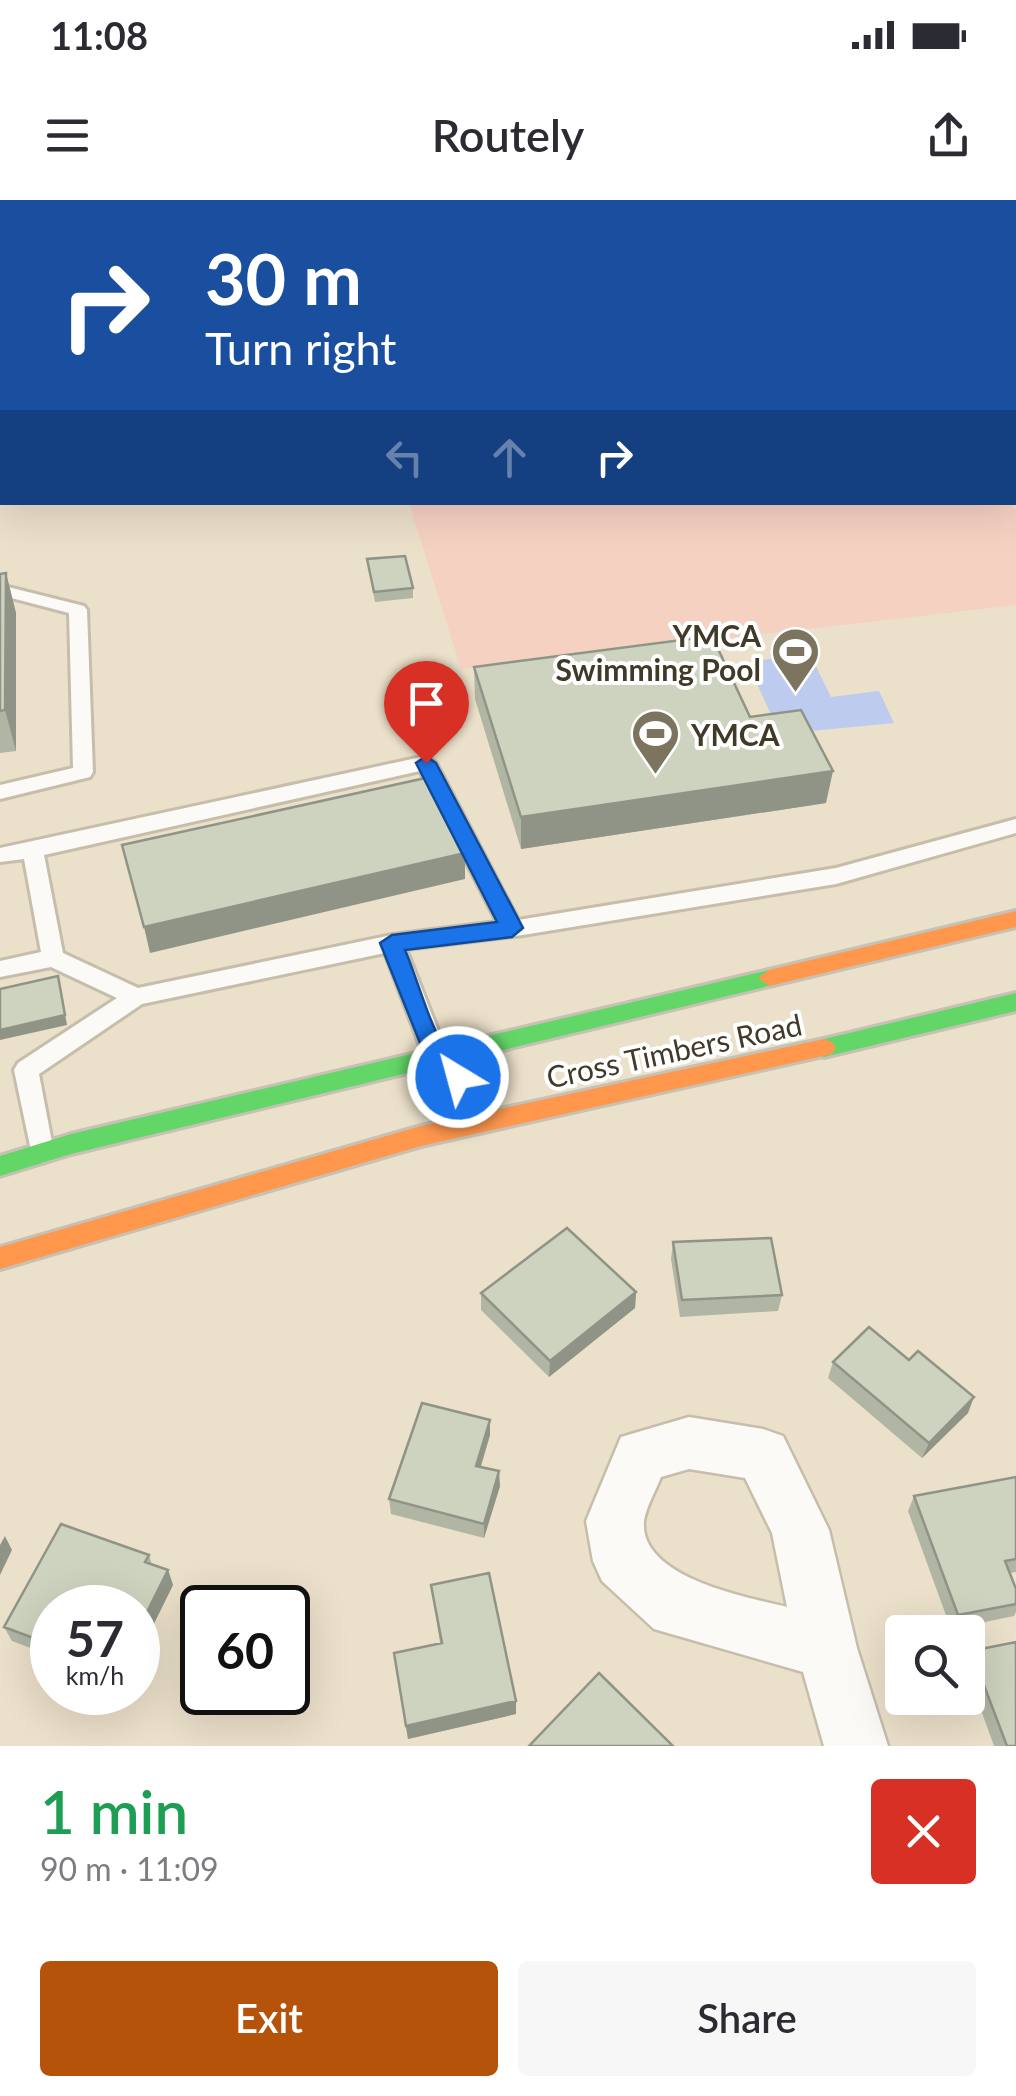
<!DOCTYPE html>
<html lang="en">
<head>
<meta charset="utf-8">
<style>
  body { margin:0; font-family:Lato,sans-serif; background:#f7f7f7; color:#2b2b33; height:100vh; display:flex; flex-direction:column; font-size:38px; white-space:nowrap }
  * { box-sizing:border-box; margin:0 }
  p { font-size:32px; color:#7c7c81 }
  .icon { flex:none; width:55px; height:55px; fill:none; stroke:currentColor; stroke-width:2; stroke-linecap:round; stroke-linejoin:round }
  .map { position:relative; height:1546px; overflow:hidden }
  .drawer { display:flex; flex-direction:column; background:#fff; flex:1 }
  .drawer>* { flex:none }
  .guide { position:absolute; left:0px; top:0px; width:1018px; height:305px; box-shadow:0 10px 40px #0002; background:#1a4fa0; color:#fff; overflow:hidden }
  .fabs { position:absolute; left:885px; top:1415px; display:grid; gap:20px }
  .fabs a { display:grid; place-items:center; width:100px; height:100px; border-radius:10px; background:#fff; box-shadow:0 10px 40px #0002; font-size:50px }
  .speed { position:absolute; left:30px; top:1385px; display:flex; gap:20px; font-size:50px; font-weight:700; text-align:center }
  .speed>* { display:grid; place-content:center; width:130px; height:130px; border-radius:50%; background:#fff; box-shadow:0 10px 40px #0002; line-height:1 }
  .speed small { font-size:25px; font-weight:400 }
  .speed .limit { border:5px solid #111; border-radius:15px; background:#fff; color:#111 }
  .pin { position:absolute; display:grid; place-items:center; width:85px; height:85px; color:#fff; margin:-102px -42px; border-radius:50% 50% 50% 0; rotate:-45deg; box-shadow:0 0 10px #0007 }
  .pin .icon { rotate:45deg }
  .me { position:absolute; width:110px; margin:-55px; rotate:323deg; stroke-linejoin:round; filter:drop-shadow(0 0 8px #0008) }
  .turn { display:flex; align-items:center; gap:35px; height:210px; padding:0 40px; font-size:45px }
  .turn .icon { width:130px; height:130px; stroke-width:2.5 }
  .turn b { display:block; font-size:70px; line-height:85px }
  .lanes { display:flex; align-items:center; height:95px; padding:0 40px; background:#0003; justify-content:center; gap:50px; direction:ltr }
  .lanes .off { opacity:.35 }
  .round { display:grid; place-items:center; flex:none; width:105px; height:105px; border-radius:10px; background:#f7f7f7 }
  .head { display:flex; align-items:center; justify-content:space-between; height:170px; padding:0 40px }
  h1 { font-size:60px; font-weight:600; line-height:75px; color:#1e9e55 }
  .cta { display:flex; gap:20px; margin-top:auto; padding:20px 40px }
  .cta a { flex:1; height:115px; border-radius:10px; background:#b45309; color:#fff; font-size:40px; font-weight:600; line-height:115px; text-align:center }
  .cta a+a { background:#f7f7f7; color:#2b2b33 }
  .status { display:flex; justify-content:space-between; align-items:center; height:70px; padding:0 50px; background:#fff; direction:ltr }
  .status svg { height:28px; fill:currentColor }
  header { display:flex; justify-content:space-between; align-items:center; height:130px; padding:0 40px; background:#fff; font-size:45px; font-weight:600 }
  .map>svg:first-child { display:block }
</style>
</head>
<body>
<div class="status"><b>11:08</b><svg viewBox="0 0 49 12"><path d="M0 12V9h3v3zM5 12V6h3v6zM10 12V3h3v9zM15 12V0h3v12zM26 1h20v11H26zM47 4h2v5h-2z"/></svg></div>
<header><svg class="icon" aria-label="menu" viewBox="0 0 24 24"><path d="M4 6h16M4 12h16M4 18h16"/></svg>Routely<svg class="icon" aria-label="share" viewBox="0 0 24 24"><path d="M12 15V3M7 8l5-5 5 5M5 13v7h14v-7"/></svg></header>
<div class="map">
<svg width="1016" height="1546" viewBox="0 0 1016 1546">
  <rect width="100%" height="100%" fill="#ebe0c9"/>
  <path fill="#f5d1c2" d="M409,303h601l6,7v95l-555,64z"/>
  <path fill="#bdcbee" d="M810,454l21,43 48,-6 15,32 -114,11 -33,-72z"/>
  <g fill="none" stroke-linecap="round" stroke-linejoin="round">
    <defs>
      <path id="lane" d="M0,385l84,21 3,4 6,162 -3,5 -90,22v-14l73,-17 -4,-155 -69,-18z
        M426,556l10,7 82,157 318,-52 180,-49v14l-180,51 -313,51 -117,14 42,107 -4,6h-16l-4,-6 -39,-103 -243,51 -103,70 15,79 -3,7 -9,3 -9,-3 -19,-90 4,-7 99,-65 -66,-31 -51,10v-16l41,-9 -17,-93 -24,3v-14zM420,571l77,151 -105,13 -254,53 -75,-35 -19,-98z"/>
      <path id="street" d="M57,0h26l1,2h-26z
        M413,0h26l1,2h-26z
        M473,0h26l1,2h-26z
        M758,0h26l1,2h-26z
        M0,79l2,1v17h-2z
        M1015,140h1v18h-1z
        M0,160h2v18h-2z
        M689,1217l74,12 20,7 46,94 28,118 31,98h-64l-21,-74 -149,-43 -52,-48 -9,-20 -7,-40 35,-84zM689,1269l56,9 27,55 15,74c-40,-10 -148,-29 -143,-86 2,-14 12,-31 17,-44z"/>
      <path id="fast" d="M769,770l11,8 -3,6 -706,170 -71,22v-20l71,-22z
        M1016,793v18l-192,46 -8,-3 -4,-6 4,-6 8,-3z"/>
      <path id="slow" d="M1016,711v16l-247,59 -11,-8 11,-8z
        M824,839l8,3 4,6 -4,6 -411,92 -421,123v-22l421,-121z"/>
    </defs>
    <use href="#lane" stroke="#c6beab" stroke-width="6"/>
    <use href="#street" stroke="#c6beab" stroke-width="5"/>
    <use href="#fast" stroke="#c7c1b5" stroke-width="6"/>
    <use href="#slow" stroke="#c7c1b5" stroke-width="6"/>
    <use href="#lane" fill="#fcfaf7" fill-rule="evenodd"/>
    <use href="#street" fill="#fcfaf7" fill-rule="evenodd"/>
    <use href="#fast" fill="#63d668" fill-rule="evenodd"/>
    <use href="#slow" fill="#ff974d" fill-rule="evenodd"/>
  </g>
  <path fill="#b1b5a4" d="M0,0l2,2v61h-2z
    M222,0h60l-59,2z
    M525,0h72l-8,2h-63z
    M367,359l46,29v10l-38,4z
    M6,373l10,40v138l-16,2v-179z
    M474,467l276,50 76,86 -305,46 -46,-150z
    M673,1042l109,53 -4,16 -98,6 -9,-58z
    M636,1092l-1,16 -86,69 -68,-67v-17z
    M833,1162l135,51 -46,45 -94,-80z
    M490,1235l-9,32 19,19 -16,52 -93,-24 -2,-15z
    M1016,1277v95l-6,1 6,16v23l-2,4 -63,13 -43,-118 6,-15z
    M61,1324l88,31 3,10 16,5 5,15 -35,71v-48h-86v48l-40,-15 -8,-14z
    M431,1385l85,129 -108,25 -14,-86 46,-10z
    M971,1451l45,95h-22l-26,-72v-16z"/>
  <path fill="#909486" d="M6,373l10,40v138l-11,-41z
    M833,571l-7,32 -305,46v-32z
    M465,653v26l-315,74 -6,-26z
    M58,776l9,49 -67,15v-10z
    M636,1092l-1,16 -86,69 1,-16z
    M974,1197l-6,16 -46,45 7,-15z
    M490,1220v15l-14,46v-15z
    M499,1271l1,15 -16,52v-14z
    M5,1336l7,14 -12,25v-30z
    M168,1370l5,15 -35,71v-26z
    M516,1501v13l-108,25 -2,-13z"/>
  <path fill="#ced3bf" stroke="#909486" stroke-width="2.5" d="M0,0h28v2h-26v15h-2z
    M259,0h23l1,2h-54z
    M321,0h72l1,2h-73z
    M665,0h59l2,2h-59z
    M984,0h32v22l-1,-20h-41z
    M2,28v18h-2v-17z
    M1015,64h1l-1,40z
    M405,356l8,32 -39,4 -7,-33z
    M6,373l-1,137 -5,1v-137z
    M712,436l38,81 51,-7 32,61 -312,46 -47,-150z
    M430,577l35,76 -321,74 -22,-82z
    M58,776l7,39 -65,15v-41z
    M567,1028l69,64 -86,69 -69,-68z
    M771,1038l11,57 -100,5 -9,-58z
    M869,1127l40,33 9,-9 56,46 -45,46 -96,-81z
    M422,1203l68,17 -14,46 23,5 -15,53 -95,-25z
    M1016,1277v82l-11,2 11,28v15l-58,11 -44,-119z
    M61,1324l88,31 -4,7 23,8 -30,60v-22h-86v37l-48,-18z
    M489,1373l27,128 -110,25 -12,-73 48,-10 -11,-58z
    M1016,1442v104h-9l-36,-95z
    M599,1473l74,73h-144z"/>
  <path fill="#1a73e8" stroke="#114b97" stroke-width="2.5" d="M426,556l10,7 87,165 -11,9 -107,13c11,25 25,77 40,98 9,13 17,9 25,29l-4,6h-16l-6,-12 -16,-8 -48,-120 12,-8 105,-13 -81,-159z"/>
  <defs>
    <symbol id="stadium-pin" viewBox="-11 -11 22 30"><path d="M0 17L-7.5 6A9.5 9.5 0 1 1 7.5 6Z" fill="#7d7460" stroke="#fff"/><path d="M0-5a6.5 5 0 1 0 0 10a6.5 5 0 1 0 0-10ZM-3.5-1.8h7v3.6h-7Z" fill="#fff"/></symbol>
  </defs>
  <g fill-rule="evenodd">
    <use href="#stadium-pin" x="768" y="424" width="55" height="75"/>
    <use href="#stadium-pin" x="628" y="506" width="55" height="75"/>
  </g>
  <g text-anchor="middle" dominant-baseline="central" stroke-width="8" stroke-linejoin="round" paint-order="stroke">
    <g font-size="30" font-weight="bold" fill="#423a28" stroke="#fff" text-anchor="end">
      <text x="761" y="435">YMCA<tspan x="761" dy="34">Swimming Pool</tspan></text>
      <text x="691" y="534" text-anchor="start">YMCA</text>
    </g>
    <g font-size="30" fill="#423a28" stroke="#fff">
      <text transform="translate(674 850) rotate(-12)">Cross Timbers Road</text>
    </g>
  </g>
</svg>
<div class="fabs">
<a><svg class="icon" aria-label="search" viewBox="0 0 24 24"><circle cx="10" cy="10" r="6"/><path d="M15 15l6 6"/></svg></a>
</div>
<div class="speed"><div>57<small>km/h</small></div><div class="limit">60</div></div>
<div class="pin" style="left:426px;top:563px;background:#d93025"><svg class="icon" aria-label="arrive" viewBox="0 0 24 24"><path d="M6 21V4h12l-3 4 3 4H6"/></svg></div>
<svg class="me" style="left:458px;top:877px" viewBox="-20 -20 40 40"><circle r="17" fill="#1a73e8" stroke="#fff" stroke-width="3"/><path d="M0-11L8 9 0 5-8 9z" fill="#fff"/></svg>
<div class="guide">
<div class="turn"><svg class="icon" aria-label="right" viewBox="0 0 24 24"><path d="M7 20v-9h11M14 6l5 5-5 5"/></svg><div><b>30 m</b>Turn right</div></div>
<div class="lanes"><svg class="icon off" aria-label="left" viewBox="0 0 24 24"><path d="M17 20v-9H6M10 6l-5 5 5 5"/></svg><svg class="icon off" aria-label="ahead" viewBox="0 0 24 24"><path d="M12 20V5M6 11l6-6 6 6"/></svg><svg class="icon" aria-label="right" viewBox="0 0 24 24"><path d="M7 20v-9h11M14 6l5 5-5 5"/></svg></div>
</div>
</div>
<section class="drawer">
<div class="head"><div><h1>1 min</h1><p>90 m · 11:09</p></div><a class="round" style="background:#d93025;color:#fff"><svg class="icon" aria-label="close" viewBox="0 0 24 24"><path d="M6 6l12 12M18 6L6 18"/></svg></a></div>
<div class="cta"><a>Exit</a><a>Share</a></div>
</section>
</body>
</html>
